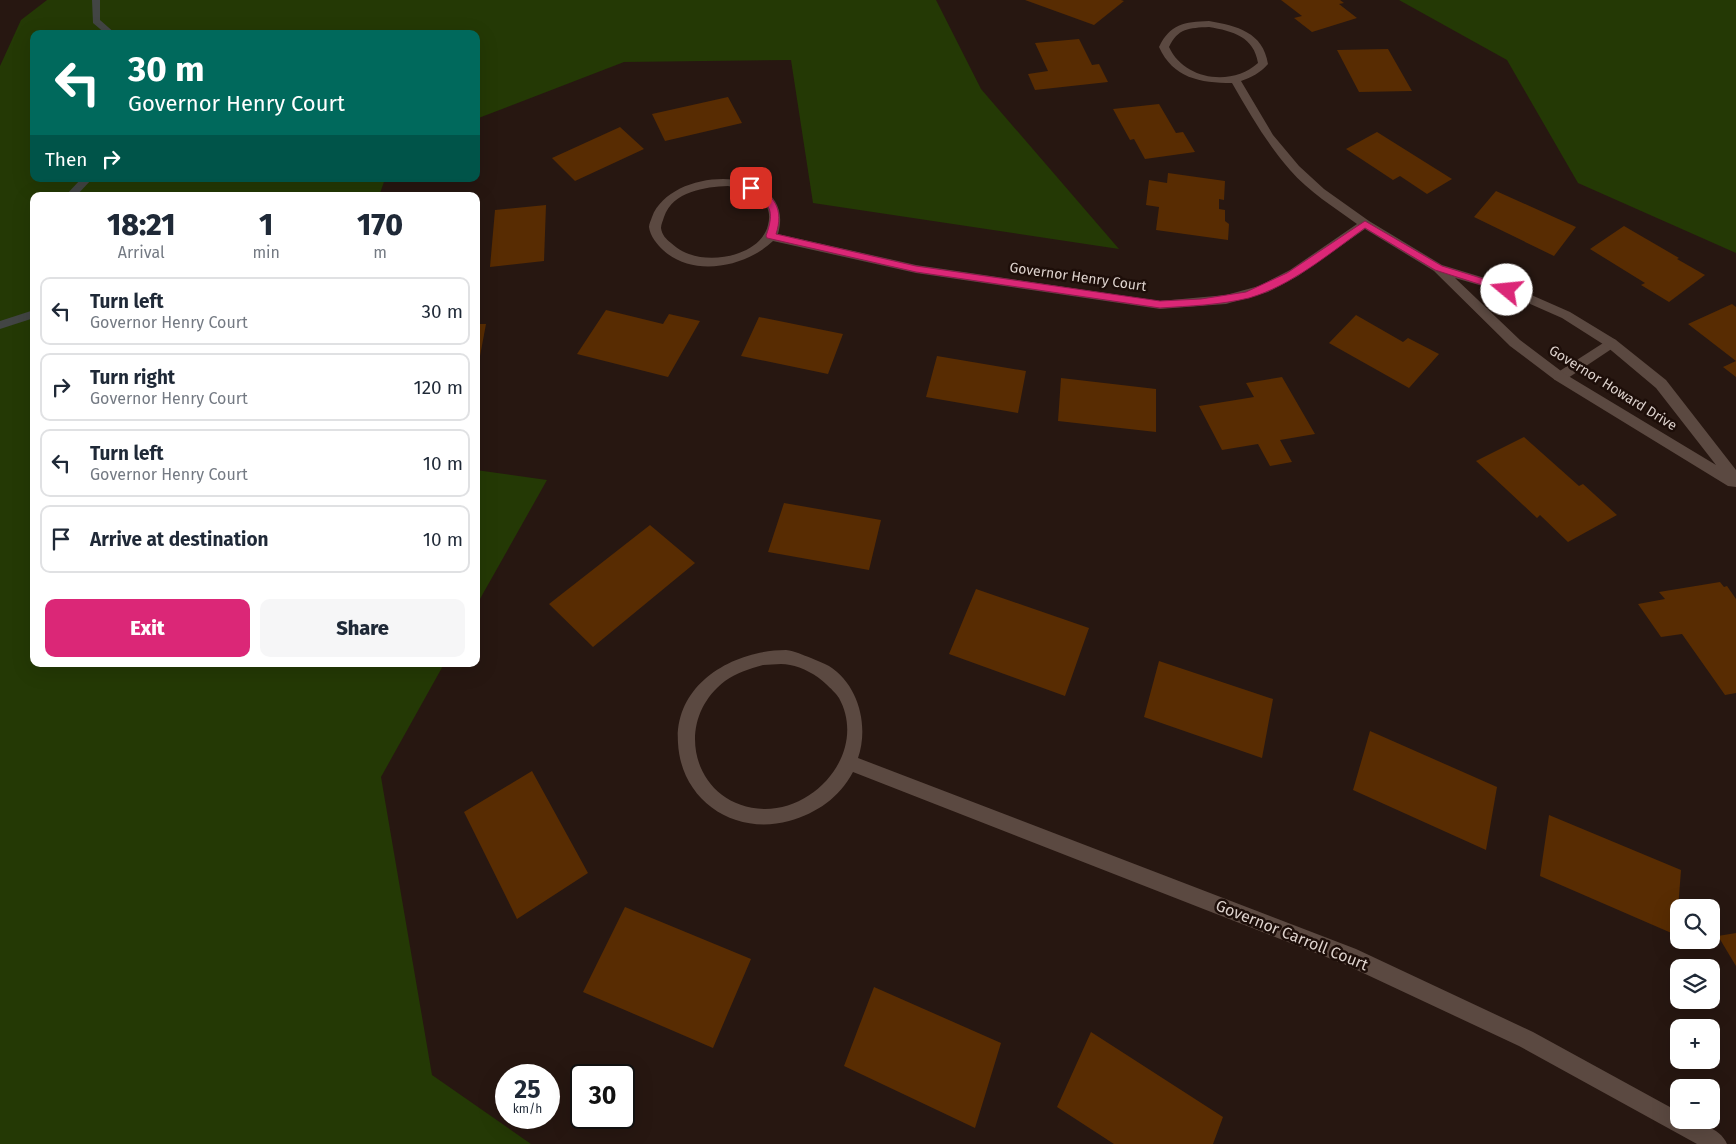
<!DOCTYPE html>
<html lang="en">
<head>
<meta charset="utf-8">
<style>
  body { margin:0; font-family:"Fira Sans",sans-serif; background:#f6f6f7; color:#1f2937; height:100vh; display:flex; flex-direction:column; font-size:19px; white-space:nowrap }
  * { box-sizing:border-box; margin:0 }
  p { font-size:16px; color:#747a83 }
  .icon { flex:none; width:28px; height:28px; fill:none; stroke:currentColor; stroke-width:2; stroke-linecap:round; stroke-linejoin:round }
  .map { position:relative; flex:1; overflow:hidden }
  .details { position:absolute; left:30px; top:192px; width:450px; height:475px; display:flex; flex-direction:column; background:#fff; border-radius:10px; box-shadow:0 5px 20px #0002 }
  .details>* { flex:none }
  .banner { position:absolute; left:30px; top:30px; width:450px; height:152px; border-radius:10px; box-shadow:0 5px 20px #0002; background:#00695c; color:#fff; overflow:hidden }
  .tools { position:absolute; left:1670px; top:899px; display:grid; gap:10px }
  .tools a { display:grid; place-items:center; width:50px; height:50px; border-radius:10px; background:#fff; box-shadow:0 5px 20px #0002; font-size:25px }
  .speed { position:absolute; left:495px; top:1064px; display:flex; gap:10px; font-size:25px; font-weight:700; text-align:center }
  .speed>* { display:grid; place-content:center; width:65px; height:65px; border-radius:50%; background:#fff; box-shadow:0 5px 20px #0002; line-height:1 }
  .speed small { font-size:12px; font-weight:400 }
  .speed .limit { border:2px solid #111; border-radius:8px; background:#fff; color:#111 }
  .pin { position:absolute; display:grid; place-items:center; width:42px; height:42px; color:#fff; margin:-21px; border-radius:10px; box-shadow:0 2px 8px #0006 }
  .me { position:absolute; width:55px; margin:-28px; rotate:287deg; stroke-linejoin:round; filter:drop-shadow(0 0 4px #0008) }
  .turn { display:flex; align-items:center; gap:18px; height:105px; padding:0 15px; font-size:22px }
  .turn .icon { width:65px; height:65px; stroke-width:2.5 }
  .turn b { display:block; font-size:35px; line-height:42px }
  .then { display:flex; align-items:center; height:48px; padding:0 15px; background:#0003; gap:10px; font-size:19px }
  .eta { display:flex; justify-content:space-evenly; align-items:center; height:85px; text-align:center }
  .eta b { font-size:30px; font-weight:800; line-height:35px }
  .cta { display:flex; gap:10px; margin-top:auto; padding:10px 15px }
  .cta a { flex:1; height:58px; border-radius:10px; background:#db2777; color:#fff; font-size:20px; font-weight:800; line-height:58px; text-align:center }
  .cta a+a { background:#f6f6f7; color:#1f2937 }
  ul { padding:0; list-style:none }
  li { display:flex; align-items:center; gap:15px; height:68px; margin:0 10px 8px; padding:0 5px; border:2px solid #e0e1e3; border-radius:10px }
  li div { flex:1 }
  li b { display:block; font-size:19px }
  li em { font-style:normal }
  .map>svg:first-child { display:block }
</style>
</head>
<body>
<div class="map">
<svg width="1736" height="1144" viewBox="0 0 1736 1144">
  <rect width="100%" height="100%" fill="#271711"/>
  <path fill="#243905" d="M47,0h889l45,89 138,160 -306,-46 -22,-143 -167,2 -148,57v-85h-442v145h351l-6,17h-345v468h410l-63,113 51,298 99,69h-531v-1078l21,-46z
    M1399,0h337v253l-158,-70 -71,-123z
    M476,470l71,10 -71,126z"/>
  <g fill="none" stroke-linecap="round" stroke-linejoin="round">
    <path fill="#424544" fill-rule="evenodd" d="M92,0h8v20l16,14h-10l-13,-11z
      M81,179h11l-16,17h-11z
      M34,310v8l-34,11v-8z"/>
  </g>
  <path fill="#582c02" d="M1025,0h96l3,1 -30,24z
    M1281,0h59l4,3 -5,1 18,14 -45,14 -18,-14 8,-2z
    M1079,39l13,26 7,-1 9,18 -73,8 -7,-16 20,-3 -13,-28z
    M1388,49l24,42 -53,1 -22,-42z
    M728,97l14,26 -77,18 -13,-27z
    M1159,104l17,29 7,-1 12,20 -50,7 -11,-20 -4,1 -17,-31z
    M620,127l24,22 -69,32 -23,-23z
    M1377,132l75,47 -25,15 -27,-18 -7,4 -47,-31z
    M1168,173l57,8 -1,19 -5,-1v10l6,1v11l4,3 -1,16 -72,-10 3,-23 -13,-2 3,-25 18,3z
    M1496,191l80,36 -22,29 -80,-39z
    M546,205l-2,56 -54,6 5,-57z
    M1624,226l55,32 -2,1 28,16 -36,27 -28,-17 4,-2 -55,-34z
    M1732,304l4,3v70l-13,-10 13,-6 -48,-37z
    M606,310l57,14 6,-10 31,7 -32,56 -91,-23z
    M1356,315l47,27 5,-4 31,16 -30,34 -80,-45z
    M759,317l84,17 -15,40 -87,-18z
    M476,324h10l-9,48h-1z
    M937,356l89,15 -8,42 -92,-16z
    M1282,377l33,57 -35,6 12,22 -22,4 -12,-22 -36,6 -23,-44 55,-9 -8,-14z
    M1061,378l95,11v43l-98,-11z
    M1524,437l55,49 4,-2 34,31 -49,27 -28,-27 -3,3 -61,-57z
    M784,503l97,17 -12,50 -101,-18z
    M650,525l45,38 -102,84 -44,-43z
    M1720,582l4,5 3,-1 9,13v94l-11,2 -43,-61 -21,3 -23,-33 27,-5 -6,-7z
    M976,589l113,39 -24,68 -116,-42z
    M1159,661l114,38 -11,59 -118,-41z
    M1370,731l127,56 -11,63 -133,-60z
    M532,771l56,102 -71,46 -53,-107z
    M1549,815l132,55 -5,65 -136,-59z
    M625,907l126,52 -38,89 -130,-56z
    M1736,933v33l-18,-30z
    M874,987l127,56 -26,85 -131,-62z
    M1091,1032l132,85 -10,27h-99l-57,-37z"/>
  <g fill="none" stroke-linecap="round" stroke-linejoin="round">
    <path fill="#5b4941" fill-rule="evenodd" d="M1611,338l5,2 1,3 -1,3 -51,34h-10l-2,-3 2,-3z"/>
    <path fill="#5b4941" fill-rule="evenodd" d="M1209,21c28,5 54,11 59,43 -8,9 -16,13 -27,17l32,54 26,31 25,23 45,32 73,44 69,21 59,26 46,28 50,40 70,90v17l-8,-1 -173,-106 -45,-34 -76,-75 -69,-42 -67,47 -30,16 -42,12 -66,5 -244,-36 -143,-32c-27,26 -80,37 -110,9 -6,-6 -13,-14 -14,-23 0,-3 2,-7 3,-10 21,-54 146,-52 126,17l138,31 244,36 66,-6 33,-9 31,-16 67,-46c-23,-17 -48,-32 -67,-54 -23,-26 -40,-56 -58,-87 -32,0 -59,-5 -73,-36 11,-23 25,-25 50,-26zM1209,27c24,4 45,10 49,36 -26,24 -74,17 -89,-16 9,-19 20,-19 40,-20zM728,186c21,4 47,13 40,39 -3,14 -16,23 -29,28 -22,8 -50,7 -68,-10 -5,-4 -9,-8 -10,-15 0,-4 2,-7 3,-11 9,-26 41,-30 64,-31zM1455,278l48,14 59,26 44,28 50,42 60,77 -151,-91 -45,-34z
      M786,650c9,1 17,5 25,8 6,3 13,5 18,8 30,19 40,60 29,92l498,191 177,83 146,80v8c16,0 42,8 48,24h-30l-178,-98 -175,-82 -491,-192c-14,26 -36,41 -64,49 -54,15 -108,-20 -111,-78 -4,-59 55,-93 108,-93zM763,665c9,0 18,-2 27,0 12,2 27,10 36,19 4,4 10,9 13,14 28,51 -20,111 -74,111 -70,-1 -95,-86 -40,-128 11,-8 24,-12 38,-16z"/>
  </g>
  <path fill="#db2777" stroke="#8e194d" d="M751,185c24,9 33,25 25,49l140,32 244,35 41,-2 45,-7 41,-19 78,-52 77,45 68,21 2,3 -5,3 -72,-23 -70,-42c-35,25 -74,58 -116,70 -29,7 -59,8 -89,10l-244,-36 -149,-34 -1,-2c9,-26 5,-32 -18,-46l-2,-2z"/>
  <g text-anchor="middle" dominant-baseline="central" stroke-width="5" stroke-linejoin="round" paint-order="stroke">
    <g font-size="14" fill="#ddd2cd" stroke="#1d0e09">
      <text transform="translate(1078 277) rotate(8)">Governor Henry Court</text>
      <text transform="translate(1613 388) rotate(32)">Governor Howard Drive</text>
    </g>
    <g font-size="16" fill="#ddd2cd" stroke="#1d0e09">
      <text transform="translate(1292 935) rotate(22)">Governor Carroll Court</text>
    </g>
  </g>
</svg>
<div class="tools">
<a><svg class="icon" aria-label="search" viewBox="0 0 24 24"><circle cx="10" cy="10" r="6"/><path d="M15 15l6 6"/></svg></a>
<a><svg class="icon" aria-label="layers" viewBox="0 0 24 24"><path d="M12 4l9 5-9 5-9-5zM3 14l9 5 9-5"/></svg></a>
<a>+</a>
<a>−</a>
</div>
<div class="speed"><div>25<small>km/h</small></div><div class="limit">30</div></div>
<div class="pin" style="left:751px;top:188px;background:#d93025"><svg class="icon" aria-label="arrive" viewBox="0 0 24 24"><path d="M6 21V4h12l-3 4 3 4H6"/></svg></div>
<svg class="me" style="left:1507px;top:290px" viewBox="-20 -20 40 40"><circle r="19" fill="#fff"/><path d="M0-13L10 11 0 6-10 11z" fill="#db2777"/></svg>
<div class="banner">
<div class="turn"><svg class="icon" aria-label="left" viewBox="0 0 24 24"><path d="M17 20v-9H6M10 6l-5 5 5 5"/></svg><div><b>30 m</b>Governor Henry Court</div></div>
<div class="then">Then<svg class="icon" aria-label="right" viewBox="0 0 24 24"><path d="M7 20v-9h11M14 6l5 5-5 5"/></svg></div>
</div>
<section class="details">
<div class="eta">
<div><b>18:21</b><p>Arrival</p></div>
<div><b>1</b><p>min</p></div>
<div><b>170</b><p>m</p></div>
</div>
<ul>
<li><svg class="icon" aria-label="left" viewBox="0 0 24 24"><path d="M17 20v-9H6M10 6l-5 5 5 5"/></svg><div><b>Turn left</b><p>Governor Henry Court</p></div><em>30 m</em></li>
<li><svg class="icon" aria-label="right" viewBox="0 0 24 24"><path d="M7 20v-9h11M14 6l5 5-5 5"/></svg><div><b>Turn right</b><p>Governor Henry Court</p></div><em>120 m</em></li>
<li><svg class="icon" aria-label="left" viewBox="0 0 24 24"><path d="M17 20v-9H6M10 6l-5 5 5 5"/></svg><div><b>Turn left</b><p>Governor Henry Court</p></div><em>10 m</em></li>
<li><svg class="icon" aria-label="arrive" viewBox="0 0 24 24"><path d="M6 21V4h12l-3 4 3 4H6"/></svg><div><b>Arrive at destination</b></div><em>10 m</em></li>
</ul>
<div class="cta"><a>Exit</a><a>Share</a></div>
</section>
</div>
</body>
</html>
